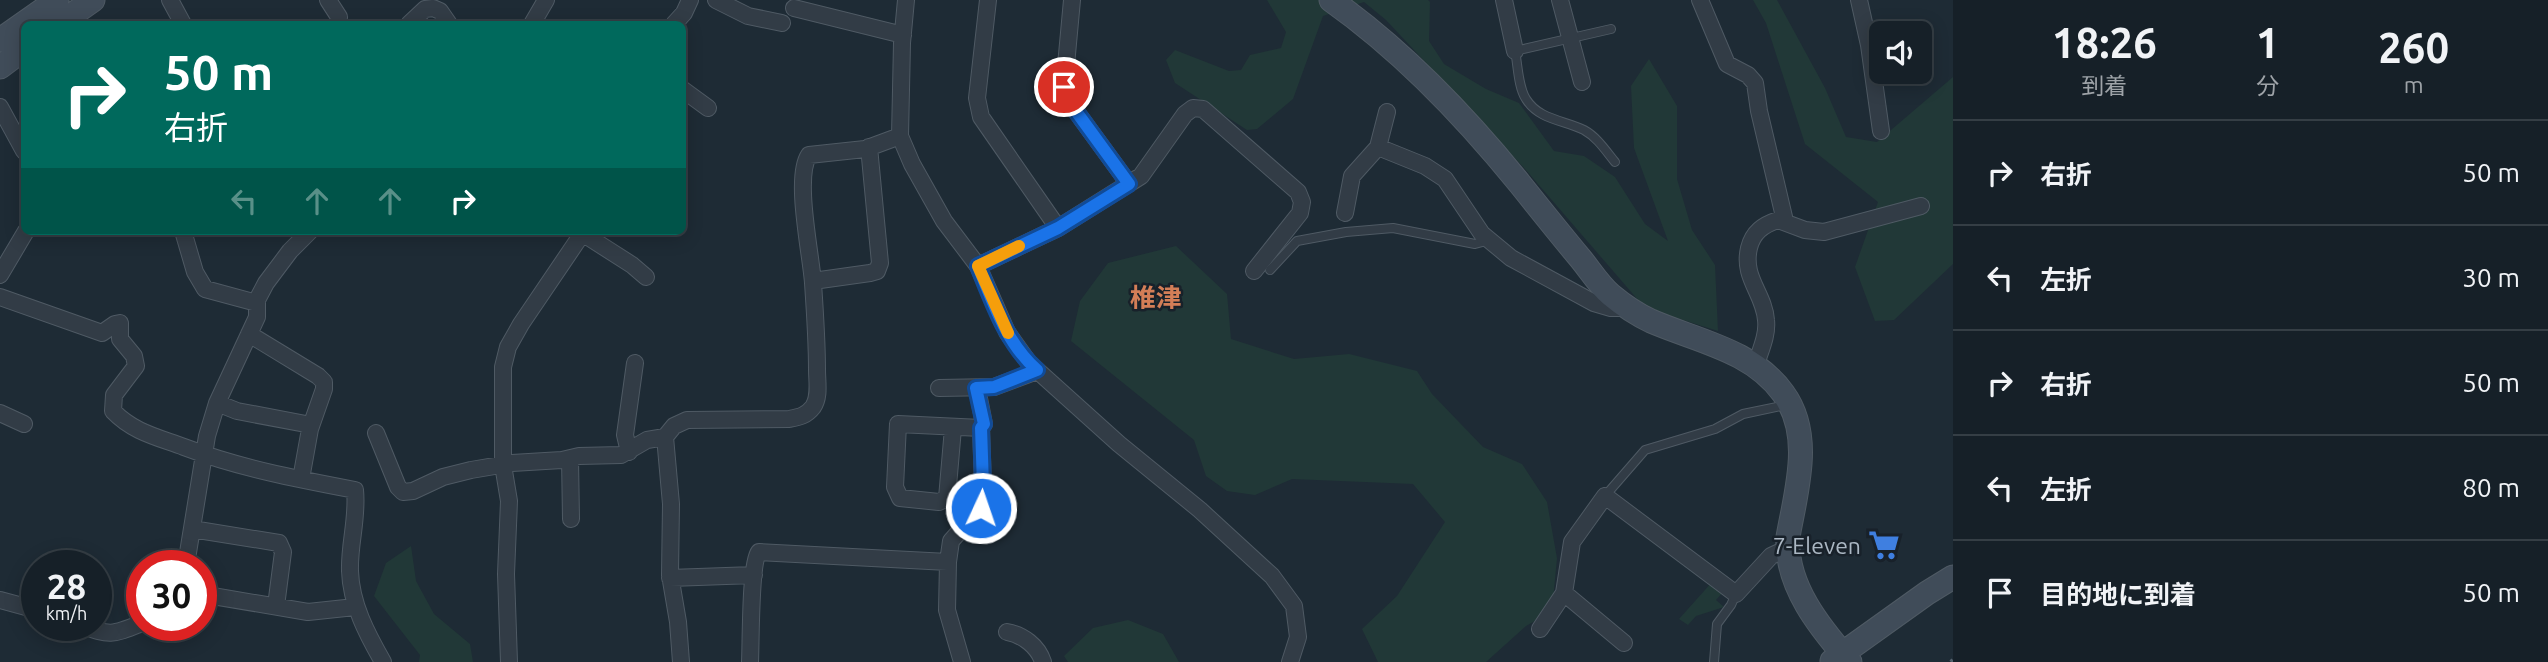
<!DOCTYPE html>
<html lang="ja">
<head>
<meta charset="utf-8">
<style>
  body { margin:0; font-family:Ubuntu,"Noto Sans JP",sans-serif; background:#1f2830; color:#f1f3f6; height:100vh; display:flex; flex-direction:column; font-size:26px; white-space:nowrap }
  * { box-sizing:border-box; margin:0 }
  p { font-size:23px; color:#9ea3a8 }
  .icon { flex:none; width:38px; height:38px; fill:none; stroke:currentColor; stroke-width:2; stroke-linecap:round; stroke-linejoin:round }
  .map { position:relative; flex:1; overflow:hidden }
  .drawer { display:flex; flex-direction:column; background:#162028; width:595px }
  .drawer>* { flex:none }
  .banner { position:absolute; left:21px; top:21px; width:665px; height:214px; border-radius:10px; box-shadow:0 4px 18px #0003,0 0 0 2px #353e45; background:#00695c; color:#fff; overflow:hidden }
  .fabs { position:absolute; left:1869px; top:21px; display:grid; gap:14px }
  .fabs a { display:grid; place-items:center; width:63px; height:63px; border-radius:10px; background:#162028; box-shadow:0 4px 18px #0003,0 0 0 2px #353e45; font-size:35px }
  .speed { position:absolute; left:21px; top:550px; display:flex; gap:14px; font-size:35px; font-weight:700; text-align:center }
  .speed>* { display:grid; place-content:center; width:91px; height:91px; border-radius:50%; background:#162028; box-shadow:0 4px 18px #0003,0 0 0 2px #353e45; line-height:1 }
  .speed small { font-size:18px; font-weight:400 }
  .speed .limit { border:10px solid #d22; background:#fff; color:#111 }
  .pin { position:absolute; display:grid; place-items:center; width:60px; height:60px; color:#fff; margin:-30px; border:4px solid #fff; border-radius:50%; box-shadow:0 2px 7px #0007 }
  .me { position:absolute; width:77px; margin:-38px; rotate:3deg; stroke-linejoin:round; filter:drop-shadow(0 0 5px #0008) }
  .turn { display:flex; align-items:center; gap:24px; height:147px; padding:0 28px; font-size:32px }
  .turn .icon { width:91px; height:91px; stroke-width:2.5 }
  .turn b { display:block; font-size:49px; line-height:60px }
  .lanes { display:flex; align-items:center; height:66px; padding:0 28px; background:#0003; justify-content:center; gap:35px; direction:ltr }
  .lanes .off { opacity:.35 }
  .eta { display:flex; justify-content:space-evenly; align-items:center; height:119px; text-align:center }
  .eta b { font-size:42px; font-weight:600; line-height:49px }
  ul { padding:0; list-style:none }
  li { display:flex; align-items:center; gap:21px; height:105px; padding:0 28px; border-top:2px solid #353e45 }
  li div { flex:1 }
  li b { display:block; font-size:26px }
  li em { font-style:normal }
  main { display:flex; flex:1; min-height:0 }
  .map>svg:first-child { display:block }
</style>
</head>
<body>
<main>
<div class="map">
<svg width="1953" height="662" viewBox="0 0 1953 662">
  <rect width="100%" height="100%" fill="#1e2b35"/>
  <path fill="#213837" d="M1267,0h161l2,2 -1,39 15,23 42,25 33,14 35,48 30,5 31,21 30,47 23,17 -34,-93 -3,-62 18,-27 28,47v73l15,51 23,35 3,66 -73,-23 -120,-139 -139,-149 -22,-18 -41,14 -30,83 -36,30 -10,1 -72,-47 -9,-23 9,-10 54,21 12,-1 9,-15 31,-7 5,-16z
    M1753,0h24l48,88 21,49 31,5 76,-65v187l-59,56 -19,1 -20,-54 23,-65 -73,-58 -39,-121z
    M1176,246l51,48 4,45 63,20 55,-5 68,17 15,23 51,53 39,17 25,38 10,56 -5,53 -26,15 -40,36h-108l-16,-33 35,-33 48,-74 -32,-38 -121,-5 -37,16 -28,-4 -21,-15 -12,-36 -123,-99 9,-40 28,-38z
    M411,546l5,35 18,33 36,30 3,18h-54l1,-7 -46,-59 12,-33z
    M1713,581l12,9 -9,10 8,7 -28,9 -8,9 -9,-6z
    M1128,620l35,14 16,28h-111l-4,-6 29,-28z"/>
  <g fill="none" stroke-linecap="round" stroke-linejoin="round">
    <defs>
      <path id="lane" d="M1611,29l-96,22c3,14 3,36 11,48 13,21 38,21 58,31 13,7 22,21 31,32
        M1270,270l27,-29 49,-9 47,-4 82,16 15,-4
        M1605,496l40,-46 70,-21 28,-15 43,-9
        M1714,662l3,-38 14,-19 5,-11"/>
      <path id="street" d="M170,0l13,24
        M328,0l11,17
        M716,0l32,16 34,7
        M906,0l-4,43 -2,93 12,28 32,57 34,45 29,66 22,31 90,81 81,66 72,66 22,30 4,31 -8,25
        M988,0l-11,98 4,19 77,111
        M1072,0l-8,87 6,16 59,81
        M1504,0l11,51
        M1560,0l22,82
        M1700,0l27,64 21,11 7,8 4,28 26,110
        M1859,0l10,45 12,86
        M794,8l109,27
        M409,24l16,-15 8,-1 7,3 9,13
        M532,24l14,-24
        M674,24l10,-11 6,-13
        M682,89l26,19
        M0,107l24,44
        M1378,147l47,19 20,13 37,55 29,24 83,45 17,5h17
        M1345,213l7,-37 26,-29 9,-35
        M183,231l12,41 10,17 52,14
        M582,233l50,32 14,12
        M978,266l80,-38 83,-52 44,-62 8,-6 10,1 95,83 4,10 -2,11 -46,58
        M0,275l26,-44
        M813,281l57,-8 7,-2 3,-8 -11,-116
        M0,297l102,36 13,-9 5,-1v16l14,17 2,10 -22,29 -1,16c20,21 44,26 71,36 55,21 113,32 171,43 3,28 -6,54 -5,81 1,33 17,63 33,91
        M249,334l69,42 6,6v7l-14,40 -9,50
        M1755,368c4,-15 13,-32 11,-48 -2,-27 -24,-42 -17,-72 4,-16 14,-23 29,-28l27,10 19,2 97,-26
        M939,388l55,-1 43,-16
        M217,403l20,8 74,14
        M0,413l24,11
        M953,428l-6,70 -8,4 -39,-4 -5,-11 3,-63 83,4 3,-4 -7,-36
        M376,433l22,54 5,5 10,-1 30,-14 28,-7 41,-7 50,-3 17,-4 42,-1 26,-15 18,-3
        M629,452l-4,-17 10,-72
        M570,458l1,61
        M192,529l87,14 4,9 -7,54
        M186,565l21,-129 10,-33 40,-86v-17l9,-17 24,-32 20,-20
        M670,578l84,-3
        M1564,593l60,50
        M201,594l107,18 47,-5
        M0,600l37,10
        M80,625c31,11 32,10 62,-2
        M160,625l12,2 1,-2
        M1540,629l24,-36 8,-51 33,-46 131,98 35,-38 17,-8
        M1007,632c16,3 31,14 36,30
        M509,662l-3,-88 3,-73 -6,-36v-98l5,-20 13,-23 63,-93
        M681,662l-3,-40 -8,-47 1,-71 -6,-67 9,-11 13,-6 102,-1c10,-2 17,-3 24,-12 7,-10 4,-25 4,-37 0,-28 -2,-58 -4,-87 -2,-29 -19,-106 -4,-128l56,-6 35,-13
        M750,662c1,-19 0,-99 9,-110l189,10
        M962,662l-15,-52 1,-48 3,-21 30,-34 2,-22 -2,-57"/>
      <path id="secondary" d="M1331,0c72,51 134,116 189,184 20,25 40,50 60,74 10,12 19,27 31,37 12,10 25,19 40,26 46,20 101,29 132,72 31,42 13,98 5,144 -3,48 32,91 62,125
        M59,24l34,-24
        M0,40l57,-40
        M0,67l24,-18
        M1832,661l95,-68 26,-16"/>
    </defs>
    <use href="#lane" stroke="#4f5a64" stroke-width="10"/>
    <use href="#street" stroke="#4f5a64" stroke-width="18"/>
    <use href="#secondary" stroke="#4f5a64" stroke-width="25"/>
    <use href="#lane" stroke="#323c46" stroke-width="8"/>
    <use href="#street" stroke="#323c46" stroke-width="16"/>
    <use href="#secondary" stroke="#404c59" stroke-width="23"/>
    <path stroke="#53616d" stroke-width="4.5" stroke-dasharray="7 7" stroke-linecap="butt" d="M1951,662l2,-2"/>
  </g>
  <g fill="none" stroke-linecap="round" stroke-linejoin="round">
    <defs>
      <path id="route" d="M981,508l2,-23 -2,-57 3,-4 -8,-36 18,-1 43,-17c-30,-26 -44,-67 -59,-104l80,-38 71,-44 -59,-81 -6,-16"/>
    </defs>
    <use href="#route" stroke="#114b97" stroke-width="18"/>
    <use href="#route" stroke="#1a73e8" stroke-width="12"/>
    <path stroke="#f59e0b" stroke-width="12" d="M1008,333l-30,-67 41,-20"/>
  </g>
  <defs>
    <symbol id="supermarket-bare" viewBox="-9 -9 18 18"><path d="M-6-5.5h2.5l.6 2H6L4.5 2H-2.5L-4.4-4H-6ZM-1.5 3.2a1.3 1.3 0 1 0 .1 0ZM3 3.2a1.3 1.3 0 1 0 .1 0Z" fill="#3f7fe0" stroke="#18212a" stroke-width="2.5" paint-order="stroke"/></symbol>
  </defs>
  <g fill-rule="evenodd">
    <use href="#supermarket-bare" x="1862" y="523" width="44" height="44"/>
  </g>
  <g text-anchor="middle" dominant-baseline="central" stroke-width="5" stroke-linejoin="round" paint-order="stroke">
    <g font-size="23" fill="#abb7c3" stroke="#18212a" text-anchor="end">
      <text x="1861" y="545">7-Eleven</text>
    </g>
    <g font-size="26" font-weight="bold" fill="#d37e57" stroke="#18212a">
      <text x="1156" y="297">椎津</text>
    </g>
  </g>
</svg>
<div class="fabs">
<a><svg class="icon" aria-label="sound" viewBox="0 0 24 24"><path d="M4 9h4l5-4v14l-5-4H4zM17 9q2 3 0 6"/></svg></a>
</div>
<div class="speed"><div>28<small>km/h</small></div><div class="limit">30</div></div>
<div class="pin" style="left:1064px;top:87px;background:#d93025"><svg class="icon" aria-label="arrive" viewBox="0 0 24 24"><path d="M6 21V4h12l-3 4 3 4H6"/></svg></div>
<svg class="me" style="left:981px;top:508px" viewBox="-20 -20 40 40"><circle r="17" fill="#1a73e8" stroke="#fff" stroke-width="3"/><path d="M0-11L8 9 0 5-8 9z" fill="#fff"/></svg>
<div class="banner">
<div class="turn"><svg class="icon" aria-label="right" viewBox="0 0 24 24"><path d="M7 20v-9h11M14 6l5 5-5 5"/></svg><div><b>50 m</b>右折</div></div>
<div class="lanes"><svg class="icon off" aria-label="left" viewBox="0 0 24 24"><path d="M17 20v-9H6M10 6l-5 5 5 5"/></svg><svg class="icon off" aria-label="ahead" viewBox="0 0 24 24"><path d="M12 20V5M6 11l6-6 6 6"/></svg><svg class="icon off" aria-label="ahead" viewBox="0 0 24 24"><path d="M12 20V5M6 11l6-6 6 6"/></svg><svg class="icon" aria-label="right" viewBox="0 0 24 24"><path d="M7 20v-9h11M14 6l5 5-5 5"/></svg></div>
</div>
</div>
<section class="drawer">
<div class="eta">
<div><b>18:26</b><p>到着</p></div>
<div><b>1</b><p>分</p></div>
<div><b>260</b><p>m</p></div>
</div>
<ul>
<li><svg class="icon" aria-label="right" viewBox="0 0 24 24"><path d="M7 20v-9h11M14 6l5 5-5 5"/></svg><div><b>右折</b></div><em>50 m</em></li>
<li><svg class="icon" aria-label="left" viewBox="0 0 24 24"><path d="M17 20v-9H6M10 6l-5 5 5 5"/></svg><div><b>左折</b></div><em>30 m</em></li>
<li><svg class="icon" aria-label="right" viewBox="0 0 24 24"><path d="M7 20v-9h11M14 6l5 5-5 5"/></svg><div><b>右折</b></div><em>50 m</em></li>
<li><svg class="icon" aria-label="left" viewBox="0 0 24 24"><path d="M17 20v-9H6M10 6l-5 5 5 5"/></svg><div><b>左折</b></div><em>80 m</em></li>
<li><svg class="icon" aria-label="arrive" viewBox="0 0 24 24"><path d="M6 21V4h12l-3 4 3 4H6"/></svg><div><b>目的地に到着</b></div><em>50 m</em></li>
</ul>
</section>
</main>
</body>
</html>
